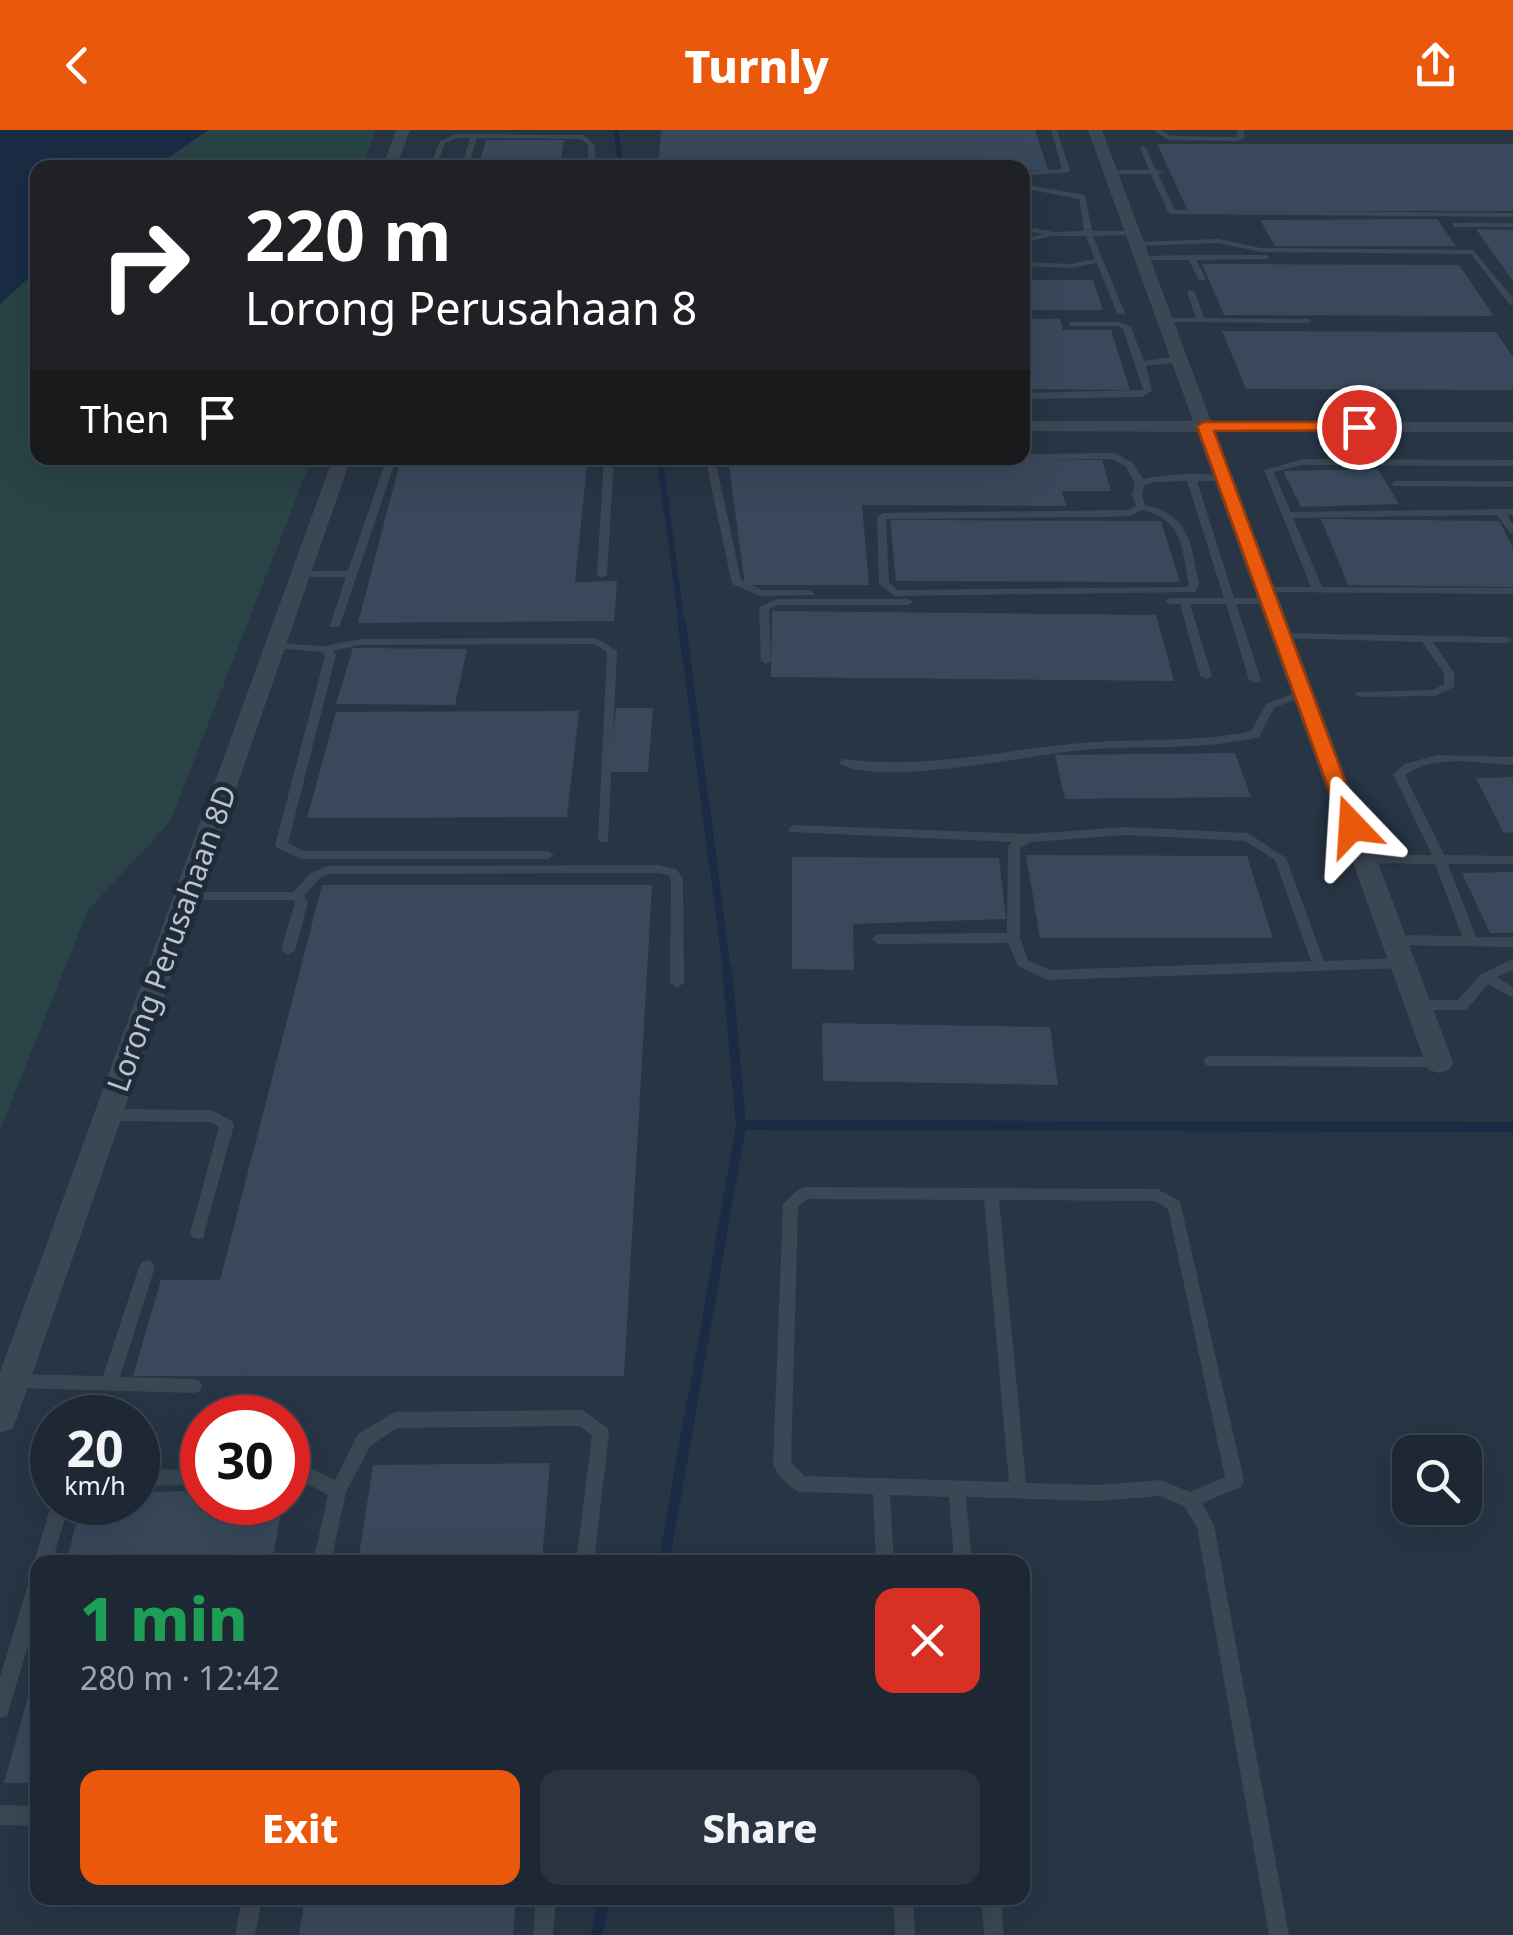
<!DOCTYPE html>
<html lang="en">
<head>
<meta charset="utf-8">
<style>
  body { margin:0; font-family:"Noto Sans",sans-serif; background:#2a3440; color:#f1f3f6; height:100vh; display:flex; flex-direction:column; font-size:38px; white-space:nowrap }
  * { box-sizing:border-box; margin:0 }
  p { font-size:32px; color:#a0a6ac }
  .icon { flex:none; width:55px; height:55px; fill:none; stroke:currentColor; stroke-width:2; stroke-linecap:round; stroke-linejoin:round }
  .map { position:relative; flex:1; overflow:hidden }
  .panel { position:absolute; left:30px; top:1425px; width:1000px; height:350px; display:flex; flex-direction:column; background:#1d2834; border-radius:20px; box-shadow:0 10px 40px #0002,0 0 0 2px #3b444f }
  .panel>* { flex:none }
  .hud { position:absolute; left:30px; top:30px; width:1000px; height:305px; border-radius:20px; box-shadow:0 10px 40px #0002,0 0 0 2px #3b444f; background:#202124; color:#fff; overflow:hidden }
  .tools { position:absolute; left:1392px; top:1305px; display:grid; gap:20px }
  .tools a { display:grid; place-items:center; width:90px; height:90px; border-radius:20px; background:#1d2834; box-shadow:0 10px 40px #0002,0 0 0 2px #3b444f; font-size:50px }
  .speed { position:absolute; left:30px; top:1265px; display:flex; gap:20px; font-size:50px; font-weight:700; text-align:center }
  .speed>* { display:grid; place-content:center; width:130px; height:130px; border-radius:50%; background:#1d2834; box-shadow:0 10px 40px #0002,0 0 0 2px #3b444f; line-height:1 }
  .speed small { font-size:25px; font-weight:400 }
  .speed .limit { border:15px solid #d22; background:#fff; color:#111 }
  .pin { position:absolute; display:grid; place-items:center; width:85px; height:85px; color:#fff; margin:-42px; border:5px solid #fff; border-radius:50%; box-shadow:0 2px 10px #0007 }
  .me { position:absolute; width:110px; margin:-55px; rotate:340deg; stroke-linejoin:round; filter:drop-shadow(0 0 8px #0008) }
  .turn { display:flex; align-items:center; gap:35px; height:210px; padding:0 50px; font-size:45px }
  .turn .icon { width:130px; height:130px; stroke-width:2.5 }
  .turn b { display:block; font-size:70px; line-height:85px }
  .then { display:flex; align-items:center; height:95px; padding:0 50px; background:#0003; gap:20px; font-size:38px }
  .round { display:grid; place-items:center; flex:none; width:105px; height:105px; border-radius:20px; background:#2a3440 }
  .summary { display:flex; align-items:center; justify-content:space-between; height:170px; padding:0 50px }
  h1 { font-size:60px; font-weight:800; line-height:75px; color:#1e9e55 }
  .primary-button { display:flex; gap:20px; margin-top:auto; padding:20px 50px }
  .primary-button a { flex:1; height:115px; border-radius:20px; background:#ea580c; color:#fff; font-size:40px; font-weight:800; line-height:115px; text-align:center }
  .primary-button a+a { background:#2a3440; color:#f1f3f6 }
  header { display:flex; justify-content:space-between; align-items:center; height:130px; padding:0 50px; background:#ea580c; color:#fff; font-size:45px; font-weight:800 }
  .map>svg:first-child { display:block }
</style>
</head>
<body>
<header><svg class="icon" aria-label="back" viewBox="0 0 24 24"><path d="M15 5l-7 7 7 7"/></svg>Turnly<svg class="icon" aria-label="share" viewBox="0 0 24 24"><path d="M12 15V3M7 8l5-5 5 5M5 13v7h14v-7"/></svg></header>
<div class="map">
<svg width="1513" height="1805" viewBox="0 0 1513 1805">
  <rect width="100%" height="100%" fill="#273545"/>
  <path fill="#294346" d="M209,0h167l-14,37 -208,1z
    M37,140l1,188h274l-142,364 -82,88 -88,220v-826z"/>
  <path fill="#192c44" d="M0,0h209l-55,37 -116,1 -1,102 -37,34z"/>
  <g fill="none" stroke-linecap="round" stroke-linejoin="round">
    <path stroke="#192c44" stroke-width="5" d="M616,0l5,38"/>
    <path stroke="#192c44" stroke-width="6" d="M660,328l22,169"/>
    <path stroke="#192c44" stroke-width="8" d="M682,494l45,347"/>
    <path stroke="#192c44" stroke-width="10" d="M727,838l14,157 772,2
      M693,1270l48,-275"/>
    <path stroke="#192c44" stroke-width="11" d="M664,1432l29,-165
      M597,1805l7,-37"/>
  </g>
  <path fill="#39495b" d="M661,0h374l13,40 -390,-2z
    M486,10h78l-5,28h-81z
    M1157,14h356v67h-325z
    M1437,89l19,27h-181l-15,-26z
    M1476,99l37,1v51z
    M1202,134l257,1 35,51 -270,-1z
    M1022,150h71l10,30h-81z
    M1022,189h38l3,11h48l19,60 -108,-1z
    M1222,201l274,1 17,25v33l-267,-1z
    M728,329l374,1 9,31h-49l4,15 -204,-1 7,80h-124z
    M587,335l-12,117 42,-1 -3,40 -256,2 41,-157z
    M1378,339l21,35 -98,3 -18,-36z
    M1321,389l178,2 14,26v40l-165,-2z
    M890,390l271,1 19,61 -284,-1z
    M772,481l384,4 18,66 -403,-4z
    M353,518l114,1 -12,56 -119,-1z
    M616,578h37l-5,64h-39z
    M579,581l-12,106 -260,1 29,-106z
    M1235,623l16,44 -186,2 -10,-44z
    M1513,647v55l-9,1 -28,-55z
    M1026,725l221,1 26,82h-233z
    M792,727l207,1 7,61 -153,5 1,46 -62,-1z
    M1513,742v61h-23l-28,-60z
    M322,755h330l-28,491h-491l28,-96h59z
    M822,893l228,4 8,58 -235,-4z
    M550,1333l-8,99h-184l15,-97z
    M202,1361v11h81l-11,60h-206l16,-60h56v-10z
    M36,1538l2,115h-34z
    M305,1768h211l-3,37h-214z"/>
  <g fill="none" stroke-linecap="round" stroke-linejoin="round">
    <path fill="#3b4754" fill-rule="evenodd" d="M1051,0h6l13,41 -4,2 -44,2 1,-4 39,-2z
      M1154,0h7l9,6 67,1v-7h6l2,8 -8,3 -69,-1z
      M456,4l127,1 11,9 2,24h-8v-23l-7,-6 -104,-1 -9,30h-7l9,-30h-13l-12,5 -9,25h-7l11,-27z
      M1143,16l3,2 10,22 8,2 -6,2 17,36 338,3v4l-341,-3 -4,-2 -17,-38h-40l-4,-2 4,-2h38l-9,-22z
      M1022,54l63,11 7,36h44l1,2 -4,2 -40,1 32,77 -1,2 -7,-2 -20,-50 -26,5 -49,-2v-4l49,2 24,-5 -9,-23h-34l-30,7v-4l21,-5 -11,-2 -1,-2 4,-2 19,4 30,-1 -5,-32 -57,-11z
      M1453,93h60v4h-60z
      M1218,109l43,9 212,2 40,48v7h-3l-39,-51 -210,-2 -43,-9 -81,3 -4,-2 4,-2z
      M1191,125h75l4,2 -4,2 -70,1 10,19 -4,2 -4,-2 -9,-19h-47l-4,-2 4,-2z
      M1191,160l4,2 9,26 104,1 4,2 -4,2 -146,-1v-4h34l-9,-26z
      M1069,192h50l12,5 13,34 36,-5 4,3 -4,3 -34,4 6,25 -10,6 -120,2v-6l121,-3 -20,-61 -5,-3h-49z
      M1115,323l18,10 10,16c20,-5 67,-8 86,-1l-5,3h-27l37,117h35l5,3 -5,3h-33l25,76 -2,2 -4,1 -6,-3 -23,-76h-36l22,72 -6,3 -6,-3 -20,-72h-10l-5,-3 5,-3h54l-37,-117 -32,1 -11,3 -2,10 3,10c47,11 45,38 54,79l-4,8 -300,4 -16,-12 -2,-68 7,-3 244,-3 8,-4 -4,-11 3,-12 -9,-16 -13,-8 -91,1 -4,-2h4v-4zM1142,380c42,10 39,38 47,74l-2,3 -289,3 -9,-7 -3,-64 220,-2 24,-1z
      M394,328h12l-12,7 -54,160 -1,2h-8l-1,-2 16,-48h-46l-5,-3 5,-3h48l37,-108z
      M604,328h10l-7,117 -5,3 -5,-3z
      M711,328h11l-6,5 25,117 21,10h47l5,3 -1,2 -53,1 -28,-12 -26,-122z
      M978,328h22c-5,4 -17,4 -22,0z
      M1303,329l210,1v6l-210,-1 -29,7 17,40 222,-3v6h-6l6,9v10l-3,-1 -13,-18 -204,3 29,69 191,1v6l-252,-2 -1,-2 5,-3h46l-47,-117z
      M1396,351h117v6l-120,-1 -2,-2z
      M777,469h131l5,3 -5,3h-130l-9,4 2,52 -5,3 -5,-3 -2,-54z
      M1282,503l225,4 5,3 -5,3 -74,-1 21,31v14l-19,9 -74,1 -6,-3 2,-2 76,-2 11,-6v-11l-22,-31 -144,-4 -1,-2z
      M596,508l21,13 -9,191h-8l-2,-3 9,-187 -13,-8 -234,1 -27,6 3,4 -48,188 16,8h244l6,4 -6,4h-246l-25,-11 -2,-3 50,-189 -3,-4 -47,-4 -5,-3 1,-2 54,3 35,-7z
      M1303,560l6,3 -2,2 -33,13 -15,29c-59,14 -117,8 -177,13 -52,5 -203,38 -244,13l6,-4c81,11 157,-9 238,-16 56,-5 113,0 169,-12l15,-27z
      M1437,625l76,2v8c-34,-1 -78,-12 -108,10l39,80 69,1v8h-65l28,73h37v10l-119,-2 -7,-5 7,-5 68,1 -27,-72 -70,-1 -6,-4 6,-4h67l-39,-81 12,-10z
      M794,695l234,9 97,-7 123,6 38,25 38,103 79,-3 7,5 -7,5 -355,12 -30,-14 -10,-23 -130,1 -7,-5 7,-5 129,-1 1,-87 4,-4 -222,-10 -2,-3zM1125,705l120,6 30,19 36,101 -261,9 -22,-10 -8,-22v-90l11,-6z
      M658,735l18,4 7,9 1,105 -7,5 -7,-5 1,-104 -3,-4 -10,-2 -329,1 -10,5 -15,17 4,6 -13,48 -7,5 -7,-5 14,-47 -2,-3h-107l-6,-4 6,-4h107l18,-19 16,-7z
      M1513,829v11l-16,7 16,10v11l-25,-14 -21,25 -5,1h-44l-7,-5 7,-5h40l23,-26z
      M1211,926l228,1 5,1 2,4 -2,4 -5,1 -228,-1 -5,-1 -2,-4 2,-4z
      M108,979l104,1 20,11 2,4 -31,113 -5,1 -5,-1 -3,-5 29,-106 -9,-5 -102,-1 -5,-2 -2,-4 2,-4z
      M804,1057l353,2 23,12 64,280 -3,6 -39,16 12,22 75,410h-20l-72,-408 -13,-21 -24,-10 -61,5 -133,-4 6,65h-18l-5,-65 -59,-2 4,67h-18l-3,-68 -73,-2c-11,-4 -22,-17 -27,-27l10,-261 16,-15zM807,1069l177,1 25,282 -205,-6 -13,-14 7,-255zM999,1070l156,1 13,8 57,268 -35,15 -30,-12 -61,5 -73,-2z
      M147,1130l5,2 3,5 -35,110 74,2 6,2 2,5 -2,5 -6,2 -180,-5 -6,-2 -2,-5 2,-5 6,-2 89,2 36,-109 3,-5z
      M583,1280l24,18 2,5 -15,129h-18l16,-126 -12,-10 -183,2 -27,18 -24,46 -15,70h-18l15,-67 -18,-10h-22v-16h24l23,11 23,-46 37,-22z
      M202,1339v16l-64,1v-16z
      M52,1372h18l-18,60h-14v6l-4,-6z
      M38,1442v41l-29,96 -2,7 -7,2v-41l29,-96 3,-6z
      M0,1675l38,1v20l-38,-1z
      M242,1768h20l-7,37h-20z
      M536,1768h20l-3,37h-20z
      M893,1768h20l2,37h-20z
      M981,1768h20l3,37h-20z"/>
    <path fill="#3b4754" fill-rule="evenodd" d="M396,0h14l-14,38h-14z
      M1088,0h14l109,291 302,1v10h-297l237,630 -4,8 -10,3 -10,-3 -4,-8 -228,-630 -175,-1v-10h171z
      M333,328h18l-334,960 -5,11 -12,4v-61z"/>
  </g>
  <path fill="#ea580c" stroke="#983908" stroke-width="2.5" d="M1359,292l5,2v6l-150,1 148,395 -10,7 -10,-7 -145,-400 7,-4z"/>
  <g text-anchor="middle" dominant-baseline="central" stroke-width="10" stroke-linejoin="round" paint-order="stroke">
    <g font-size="30" fill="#b9c2ce" stroke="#202b3a">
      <text transform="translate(171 808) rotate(-70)">Lorong Perusahaan 8D</text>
    </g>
  </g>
</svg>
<div class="tools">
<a><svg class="icon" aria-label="search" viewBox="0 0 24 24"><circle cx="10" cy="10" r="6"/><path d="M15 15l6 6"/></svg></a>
</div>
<div class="speed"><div>20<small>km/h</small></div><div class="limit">30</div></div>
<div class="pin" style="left:1359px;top:297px;background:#d93025"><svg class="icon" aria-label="arrive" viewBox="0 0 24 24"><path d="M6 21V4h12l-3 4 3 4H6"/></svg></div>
<svg class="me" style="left:1352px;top:696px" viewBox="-20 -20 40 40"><path d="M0-17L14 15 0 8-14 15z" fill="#ea580c" stroke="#fff" stroke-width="4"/></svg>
<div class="hud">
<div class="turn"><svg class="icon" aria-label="right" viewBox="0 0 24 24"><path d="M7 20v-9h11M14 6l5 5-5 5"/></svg><div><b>220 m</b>Lorong Perusahaan 8</div></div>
<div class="then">Then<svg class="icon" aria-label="arrive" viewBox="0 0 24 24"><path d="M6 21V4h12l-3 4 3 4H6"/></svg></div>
</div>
<section class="panel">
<div class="summary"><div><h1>1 min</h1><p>280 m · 12:42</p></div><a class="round" style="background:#d93025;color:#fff"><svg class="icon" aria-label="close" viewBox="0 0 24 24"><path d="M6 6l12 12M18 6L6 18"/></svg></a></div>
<div class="primary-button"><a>Exit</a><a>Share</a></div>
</section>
</div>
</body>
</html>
